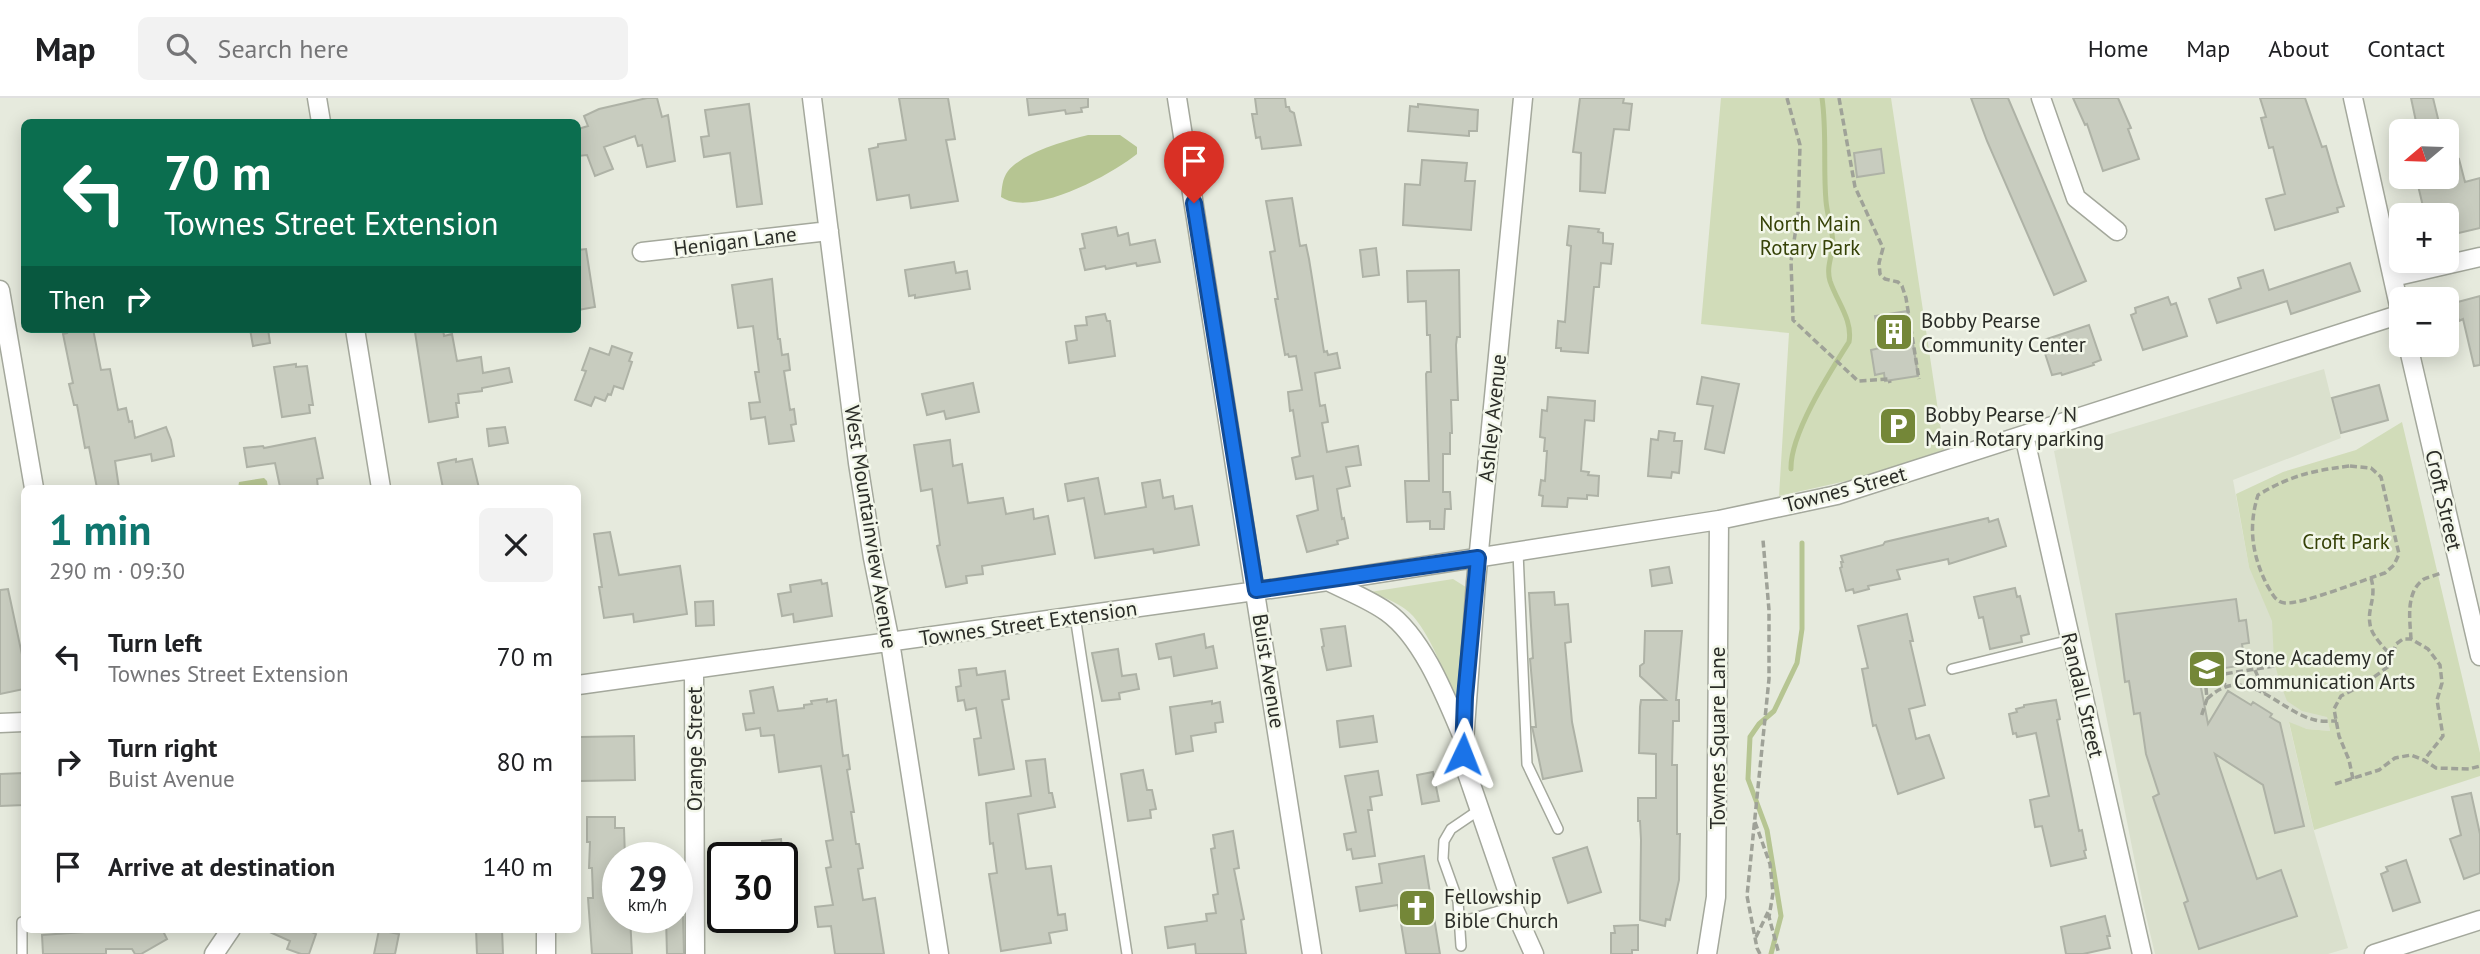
<!DOCTYPE html>
<html lang="en">
<head>
<meta charset="utf-8">
<style>
  body { margin:0; font-family:"PT Sans",sans-serif; background:#f2f2f2; color:#202124; height:100vh; display:flex; flex-direction:column; font-size:26px; white-space:nowrap }
  * { box-sizing:border-box; margin:0 }
  p { font-size:23px; color:#757577 }
  .icon { flex:none; width:38px; height:38px; fill:none; stroke:currentColor; stroke-width:2; stroke-linecap:round; stroke-linejoin:round }
  .map { position:relative; flex:1; overflow:hidden }
  .sheet { position:absolute; left:21px; top:387px; width:560px; height:448px; display:flex; flex-direction:column; background:#fff; border-radius:10px; box-shadow:0 4px 18px #0003 }
  .sheet>* { flex:none }
  .top-card { position:absolute; left:21px; top:21px; width:560px; height:214px; border-radius:10px; box-shadow:0 4px 18px #0003; background:#0b6e4f; color:#fff; overflow:hidden }
  .needle { width:46px; rotate:251deg }
  .buttons { position:absolute; left:2389px; top:21px; display:grid; gap:14px }
  .buttons a { display:grid; place-items:center; width:70px; height:70px; border-radius:10px; background:#fff; box-shadow:0 4px 18px #0003; font-size:35px }
  .speed { position:absolute; left:602px; top:744px; display:flex; gap:14px; font-size:35px; font-weight:700; text-align:center }
  .speed>* { display:grid; place-content:center; width:91px; height:91px; border-radius:50%; background:#fff; box-shadow:0 4px 18px #0003; line-height:1 }
  .speed small { font-size:18px; font-weight:400 }
  .speed .limit { border:4px solid #111; border-radius:10px; background:#fff; color:#111 }
  .pin { position:absolute; display:grid; place-items:center; width:60px; height:60px; color:#fff; margin:-72px -30px; border-radius:50% 50% 50% 0; rotate:-45deg; box-shadow:0 0 7px #0007 }
  .pin .icon { rotate:45deg }
  .me { position:absolute; width:77px; margin:-38px; rotate:2deg; stroke-linejoin:round; filter:drop-shadow(0 0 5px #0008) }
  .turn { display:flex; align-items:center; gap:24px; height:147px; padding:0 28px; font-size:32px }
  .turn .icon { width:91px; height:91px; stroke-width:2.5 }
  .turn b { display:block; font-size:49px; line-height:60px }
  .then { display:flex; align-items:center; height:66px; padding:0 28px; background:#0003; gap:14px; font-size:26px }
  .round { display:grid; place-items:center; flex:none; width:74px; height:74px; border-radius:10px; background:#f2f2f2 }
  .summary { display:flex; align-items:center; justify-content:space-between; height:119px; padding:0 28px }
  h1 { font-size:42px; font-weight:700; line-height:52px; color:#0f766e }
  ul { padding:0; list-style:none }
  li { display:flex; align-items:center; gap:21px; height:105px; padding:0 28px }
  li div { flex:1 }
  li b { display:block; font-size:26px }
  li em { font-style:normal }
  header { display:flex; align-items:center; gap:42px; box-sizing:border-box; height:98px; padding:0 35px; background:#fff; border-bottom:2px solid #e0e0e0 }
  header strong { font-size:33px }
  nav { display:flex; gap:38px; margin-inline-start:auto; font-size:24px }
  .search { width:490px; height:63px; background:#f2f2f2; display:flex; align-items:center; gap:18px; box-sizing:border-box; padding:0 24px; border-radius:10px; color:#757577; font-size:26px }
  .map>svg:first-child { display:block }
</style>
</head>
<body>
<header>
<strong>Map</strong>
<div class="search"><svg class="icon" aria-label="search" viewBox="0 0 24 24"><circle cx="10" cy="10" r="6"/><path d="M15 15l6 6"/></svg>Search here</div>
<nav><a>Home</a><a>Map</a><a>About</a><a>Contact</a></nav>
</header>
<div class="map">
<svg width="2480" height="856" viewBox="0 0 2480 856">
  <rect width="100%" height="100%" fill="#e6eadd"/>
  <path fill="#dae0cd" d="M2324,271l17,69 -108,42 16,87 56,44 25,120 -23,-2 -18,-6 25,108 34,117 -20,6h-173l-12,-51 -89,-452z"/>
  <path fill="#d1dcb9" d="M1721,0h170l53,352 -89,29 -76,17 10,-163 -88,-9z
    M2402,324l78,331v23l-166,54 -25,-108 18,7 23,2 -3,-14 -25,-6 -15,-10 -7,-18 -6,-22 -2,-40 -23,-54 -13,-73 47,-22 73,-22z
    M1453,481l16,10 1,14 -12,102c-13,-28 -24,-64 -45,-89 -11,-12 -28,-18 -43,-24z"/>
  <path fill="#b6c592" d="M1088,37h32l17,12v7c-26,21 -105,64 -136,43 1,-9 1,-18 7,-26 16,-19 57,-30 80,-36z
    M264,380l3,3 1,7h-30l1,-6z"/>
  <g fill="none" stroke-linecap="round" stroke-linejoin="round">
    <path stroke="#b6c592" stroke-width="5" d="M1791,371c-1,-35 39,-97 58,-127 4,-22 -12,-40 -19,-61 -4,-14 2,-24 3,-37 0,-13 -6,-29 -7,-43 -3,-34 1,-69 -4,-103
      M1771,856l10,-38 -14,-86 -19,-51 2,-42 9,-13 15,-13 23,-48 5,-34v-86"/>
  </g>
  <path fill="#c8ccbf" stroke="#aeb2a6" stroke-width="2" d="M647,0h10l5,19 6,-2 7,46 -28,6 -5,-22 -4,1 -3,-10 -31,11 9,22 -18,7 -8,-21 -9,1v-27l10,-3 -4,-10 15,-7z
    M899,0h49l7,41 -9,1 12,61 -47,7 -2,-13 -32,5 -8,-51 9,-2v-3l28,-4z
    M1027,0h61v9l-7,1 1,4 -16,2 -1,-4 -36,5z
    M1255,0h30l1,9h3l1,4 4,2 7,32 -39,4 -2,-12 -4,1 -4,-24h5z
    M1580,0h44l-1,5 9,1 -3,26 -15,-1 -9,64 -25,-2 1,-38 -8,-1z
    M1971,0h37l78,183 -32,14 -67,-154z
    M2073,0h45l13,30 -3,1 11,30 -36,12 -16,-47 -2,1z
    M2260,0h45l17,49 4,-1 11,38 7,22 -7,2 1,4 -63,18 -9,-31 19,-5 -12,-47 -4,1 -8,-30 5,-1z
    M2411,0h22l8,33h-23z
    M749,6l13,100 -25,3 -7,-54 -26,4 -3,-20 8,-1 -4,-26z
    M1418,6l60,6 -1,21h-8v5l-61,-5 2,-25 8,1z
    M1881,51l3,24 -27,4 -3,-24z
    M2459,61l6,23 15,-4v50l-34,8v-21h-21l-9,-38h30v-15z
    M1422,62l45,3 -2,18h10l-4,49 -68,-5 2,-41 15,1z
    M1292,100l8,48 6,-1 3,14 15,93 3,-1 1,4 9,-2 3,15 -25,5 5,33 5,-1 3,17 -6,1 5,29 31,-6 3,19 -15,2 4,19 -13,3 5,30 2,-1 4,20 -11,3 1,3 -31,8 -10,-36 21,-6 -5,-34 -17,3 -4,-21 8,-2 -7,-46 -3,1 -2,-19 14,-2 -6,-34 -7,1 -1,-3 -3,1 -10,-56h3l-8,-47 5,-1 -9,-50z
    M1569,128l30,3 -1,3 5,1v10l10,1 -2,20 -10,-1 -2,24h-5l-6,66 -27,-2v-3h-5l2,-27 7,1 6,-76 -4,-1z
    M1116,129l2,9 10,-3 2,12 25,-5 5,22 -23,4 -1,-3 -30,6 -1,-3 -20,4 -5,-21 5,-1 -3,-14z
    M1376,150l3,27 -16,2 -3,-27z
    M586,151l9,58 -17,3v-60z
    M954,164l2,11 11,-2 3,18 -55,9v-3l-6,1 -4,-26z
    M2350,165l10,28 -69,23 -4,-13 -70,22 -8,-24 32,-11 -3,-10 25,-8 6,20z
    M1459,172l1,67h-3l-1,8 2,55h-7l1,33h-2v21h-7v38h7l1,17h-6l-1,20h-14v-8l-23,1 -2,-41h24l-3,-107 1,-2h4l-1,-37h-3l-1,-34 -18,1 -1,-31z
    M772,181l6,60h2l2,16 6,-1 2,16 -6,1 6,39 4,-1 2,15 -5,1 3,16 -25,3 -4,-27 -14,2 -2,-16 11,-1 -5,-30h4l-6,-46 -15,2 -6,-43z
    M2480,198v69l-6,1 -11,-47 -4,2 -5,-18z
    M2168,199l3,8 5,-2 11,33 -44,14 -12,-35 5,-2 -1,-5z
    M1908,213l10,65 -33,5 -1,-8 -9,2 -4,-25 9,-2 -5,-32z
    M1105,216l2,7h3l5,35 -46,7 -3,-21 11,-2 -2,-14 12,-1 -1,-8z
    M2089,227l12,35 -8,3 1,2 -32,10 -1,-2 -9,2 -11,-34z
    M66,231h27l8,41 9,-1 8,41 8,-2 3,14 3,-1 3,17 31,-11 5,13 3,16 -22,5 -1,-7 -36,7 4,27h-22l-8,-41 -4,1 -8,-43h-3l-5,-21 4,-1 -10,-49 4,-1z
    M250,231h18l2,14 -17,3z
    M433,231h10l1,7 8,-2 5,27 24,-4 2,16 26,-5 3,14 -30,6v3l-24,3 1,9h-3l2,14 -29,5 -14,-90z
    M612,248l20,7 -3,8 3,1 -9,27 -9,-3 -3,9 -3,-1 -3,7 -10,-4 -4,9 -16,-6 11,-29 -4,-1 8,-22 19,7z
    M296,266v3l11,-1 6,39h-4l1,8 -28,4 -8,-50z
    M1702,279l37,7 -15,69 -19,-4 8,-43 -16,-2z
    M973,285l6,29 -33,7 -2,-8 -17,4 -5,-21z
    M2379,287l9,35 -47,13 -9,-35z
    M1548,299l47,4 -1,20 -9,-1 -4,51 8,1 -1,3 11,1 -1,20 -11,-1v4l-19,-1 -1,9 -25,-1 1,-10 -4,-1 2,-15 4,1 2,-30h-3l1,-13 -5,-1 2,-27 5,1z
    M505,329l3,16 -19,3 -2,-17z
    M1659,333l16,2 -1,8h8l-3,32 -7,-1 -1,6 -23,-2 3,-37 7,1z
    M315,340l8,40 -6,1 1,9 -38,-1 -5,-24 -28,4 -3,-19 19,-2 1,2z
    M950,342l3,26 9,-2 6,39 35,-5 3,16 27,-5 1,10 14,-3 7,38 -73,12 1,8 -17,2 1,7 -21,4 -9,-41 3,-1 -8,-56 -11,2 -7,-46z
    M456,361v3l16,-3 7,29h-36l-5,-25z
    M1098,380l7,36 41,-7 -4,-24 18,-3 3,18 10,-2 2,13 17,-3 7,39 -45,8 -1,-4 -58,9 -11,-60 -16,3 -3,-17z
    M1988,420l1,4 9,-3 8,27 -57,18 -1,-5 -51,11 3,9 -32,7 1,3 -15,4 -1,-4 -7,2 -6,-23 2,-1 -1,-5h2l-2,-6 42,-11 2,-3z
    M610,434l9,43 61,-9 7,48 -53,8 -1,-8 -29,4 -5,-31h3l-8,-53z
    M1669,469l3,16 -20,3 -2,-16z
    M821,482l1,4 5,-1 5,33 -38,6 -1,-8 -11,2 -4,-22 13,-2 -1,-7z
    M2015,490l2,9 3,-1 9,38 -8,2 1,6 -32,7 -7,-32 -4,1 -5,-21z
    M8,491l16,75v25l-24,5v-104z
    M1554,494l1,13 13,-1 3,38 -6,1 7,79 10,49 -39,8 -10,-48 -1,-4h4l-6,-68 3,-1 -4,-65z
    M2236,501l3,22 7,-1 3,23 -7,1 3,21 -47,7 10,52 20,-33 23,14 2,-3 19,12 -2,3 10,6 24,103 -29,7 -12,-48 -48,-31 42,125 24,-9 16,46 -98,33 -15,-46 4,-2 -35,-104 6,-3 -13,-40 -6,-41 -6,1 -5,-33 -4,1 -9,-68z
    M713,503l1,24 -18,1 -1,-24z
    M1907,516l6,27h-3l15,64 -16,4 7,30 13,-4 15,43 -46,16 -22,-69 -3,1 -11,-57 6,-1 -10,-42z
    M1345,528l6,40 -24,4 -5,-23 2,-1 -3,-17z
    M1645,533h37l-6,69h3v21h-6l-1,44h5v69h3l-1,46 -9,40 -4,-1 -1,7 -25,-6 1,-80 -1,-19h-2v-23h18v-44l-17,-1 1,-46 1,-7h25l-26,-24v-10l4,-3z
    M1204,536l2,14 7,-2 4,22 -43,8 -3,-19 -12,2 -3,-15z
    M1118,551l4,27 14,-2 3,15 -20,4 1,6 -18,2 -10,-48z
    M976,570l1,7 28,-4 4,28 -7,1 12,69 -35,6 -5,-36 7,-1 -5,-30 -10,2 -2,-10 -6,1 -2,-14 5,-1 -2,-16z
    M773,589l5,24 26,-3v-3l8,-1 -1,-3 16,-2v3l9,-2 7,56 5,-1 2,14 -3,1 7,42h-3l5,32h3l4,24 -5,1 5,31 12,-2 9,56h-49l-4,-28 -13,1 -3,-20 18,-2 -7,-37 5,-1 -5,-26 7,-1 -12,-74 -42,6 -5,-37 -13,1 -1,-8 -14,2 -3,-16 11,-1 -4,-22z
    M2056,602l4,19 -3,1 22,111 3,-1 4,20 -2,1 2,7 -35,8 -9,-40 -7,1 -5,-27 19,-4 -13,-63 -19,4 -1,-4 -3,1 -4,-20 8,-2 -1,-3 8,-2v-2z
    M1212,603v3l8,-2 3,20 -8,1 1,9 -25,4 2,15 -17,3 -6,-47z
    M1373,618l4,26 -37,5 -3,-26z
    M634,638l1,44 -55,1v-44z
    M1045,661l4,34h3l3,14 -37,7 8,55 25,-3 7,49 7,-1 2,16 -18,3 2,10 -50,8 -12,-77 8,-1 -4,-30 -3,1 -4,-41 45,-7 -5,-35z
    M1143,672l4,20h5l4,19 -6,1 1,8 -23,3 -7,-47z
    M1378,673l4,24 -12,2 2,13h-4l7,46 -22,3 -2,-10 -4,1 -3,-16 12,-2 -11,-56z
    M1433,674l6,29 -17,3 -5,-29z
    M24,675v32l-24,1v-32z
    M2471,695l9,41v39l-16,6 -14,-40 11,-4 -9,-38z
    M587,719h28v11h9l1,30h-7v59h12l2,37h-40l-4,-56h5l-1,-30h-3l1,-26h-3z
    M1233,733l6,37 -5,1 10,50 -3,1 5,34h-50l-1,-10 -27,4 -3,-21 42,-6 -1,-7 10,-1 -3,-18 5,-1 -7,-45 4,-1 -2,-13z
    M781,741l2,19h-19l-2,-17z
    M1587,749l14,45 -33,11 -15,-45z
    M1424,758l16,98h-34l-8,-49 -38,6 -4,-24 26,-4 -3,-19z
    M2406,762l14,42 -27,9 -12,-37 7,-3 -2,-4z
    M2105,818l5,20h-3l3,12 -27,6h-17l-5,-27z
    M666,819h17l1,37h-17z
    M1638,827v25h-6v4h-21v-21h4l-1,-7z
    M84,831h78l5,10 -26,15h-6l-3,-5h-26v5h-63l-1,-19 42,-3z
    M263,831h42l11,5 -7,20h-8l-14,-5 3,-8z
    M476,831h26l1,25h-26z
    M379,832l20,4 -4,20h-21z"/>
  <g fill="none" stroke-linecap="round" stroke-linejoin="round">
    <defs>
      <path id="lane" d="M1518,454l9,212 31,65
        M1075,518l52,338
        M1952,571l118,-29
        M1460,824l53,-15
        M1461,848l-3,-45 -15,-42 1,-18 7,-12 28,-19
        M22,856v-32"/>
      <path id="street" d="M317,0l4,24
        M812,0l46,365 15,95 17,84 49,312
        M1177,0l135,856
        M1523,0l-47,484 -13,172 3,16 47,137 21,47
        M2041,0l35,100 41,33
        M2353,0l48,217
        M642,154l187,-21
        M2393,179l87,-20
        M0,192l34,198
        M355,231l26,159
        M2408,247l72,311
        M2024,337l118,519
        M1328,483c19,10 41,18 59,31 35,25 58,83 74,121
        M694,571l1,285
        M578,587l750,-104 391,-61 118,-25 564,-181
        M0,625l24,-1
        M546,831v25
        M214,856l17,-25
        M1707,856l9,-57 3,-377
        M2374,856l106,-34"/>
    </defs>
    <use href="#lane" stroke="#a4a89c" stroke-width="12"/>
    <use href="#street" stroke="#a4a89c" stroke-width="21"/>
    <path stroke="#9fa298" stroke-width="3.5" stroke-dasharray="7 3.5" stroke-linecap="butt" d="M1787,0l13,47 -2,70 -7,46 2,59 65,61 31,-2 1,4
      M1839,0l16,89 28,61 -4,15 1,11 5,5 13,3 4,4 4,12 13,81
      M2350,368l21,2 10,9 18,77 -5,11 -9,8c-22,7 -81,31 -100,30 -10,-1 -13,-10 -18,-18 -15,-30 -19,-58 -9,-90 34,-20 53,-24 92,-29z
      M2371,480c6,20 -4,30 -1,46 1,12 16,25 23,34
      M2411,541c-1,-19 -6,-47 13,-60 5,-2 12,-4 17,-6
      M2255,572l10,23
      M2195,578l10,1 2,22 -6,18
      M2205,579l82,-13
      M2205,579l21,8
      M2207,601c39,-38 70,12 108,21 6,2 15,1 22,1
      M2353,681l-4,-19 -10,-24 -5,-27 7,-13 25,-13 23,-17 7,-22 7,-5h8l17,10 12,16 2,18 -5,17 6,36 -19,24
      M2335,686l44,-14 16,-12 16,-3 13,5 12,8 33,1 11,-3
      M1755,724l15,42 3,29 -4,24 10,37
      M1756,839l12,-25
      M1760,856l-3,-6 -10,-52 22,-217v-69l-6,-70"/>
    <use href="#lane" stroke="#fff" stroke-width="9"/>
    <use href="#street" stroke="#fff" stroke-width="18"/>
  </g>
  <g fill="none" stroke-linecap="round" stroke-linejoin="round">
    <defs>
      <path id="route" d="M1194,105l62,387 222,-32 -13,139 -2,57"/>
    </defs>
    <use href="#route" stroke="#114b97" stroke-width="18"/>
    <use href="#route" stroke="#1a73e8" stroke-width="12"/>
  </g>
  <defs>
    <symbol id="building-square" viewBox="-11 -11 22 22"><rect x="-9" y="-9" width="18" height="18" rx="4" fill="#748738" stroke="#f3f7ea"/><path d="M-4-6H4V6H1V3H-1V6H-4ZM-2.5-4.3h1.7v1.8h-1.7ZM.8-4.3h1.7v1.8H.8ZM-2.5-1h1.7V.8h-1.7ZM.8-1h1.7V.8H.8Z" fill="#fff"/></symbol>
    <symbol id="parking-square" viewBox="-11 -11 22 22"><rect x="-9" y="-9" width="18" height="18" rx="4" fill="#748738" stroke="#f3f7ea"/><path d="M-3.5-5.5H1a3.5 3.5 0 0 1 0 7H-1V5.5H-3.5ZM-1-3.4V-.6H.8a1.4 1.4 0 0 0 0-2.8Z" fill="#fff"/></symbol>
    <symbol id="school-square" viewBox="-11 -11 22 22"><rect x="-9" y="-9" width="18" height="18" rx="4" fill="#748738" stroke="#f3f7ea"/><path d="M0-5L7-2L0 1L-7-2ZM-4 1L0 2.5L4 1V4Q0 6-4 4Z" fill="#fff"/></symbol>
    <symbol id="church-square" viewBox="-11 -11 22 22"><rect x="-9" y="-9" width="18" height="18" rx="4" fill="#748738" stroke="#f3f7ea"/><path d="M-1.2-6h2.4v3.5h3.3v2.4h-3.3V6h-2.4V-.1h-3.3v-2.4h3.3Z" fill="#fff"/></symbol>
  </defs>
  <g fill-rule="evenodd">
    <use href="#building-square" x="1872" y="212" width="44" height="44"/>
    <use href="#parking-square" x="1876" y="306" width="44" height="44"/>
    <use href="#school-square" x="2185" y="549" width="44" height="44"/>
    <use href="#church-square" x="1395" y="788" width="44" height="44"/>
  </g>
  <g text-anchor="middle" dominant-baseline="central" stroke-width="5" stroke-linejoin="round" paint-order="stroke">
    <g font-size="21" fill="#364207" stroke="#f3f7ea">
      <text x="1810" y="125">North Main<tspan x="1810" dy="24">Rotary Park</tspan></text>
      <text x="2346" y="443">Croft Park</text>
    </g>
    <g font-size="21" fill="#2b2d28" stroke="#f3f7ea">
      <text transform="translate(735 143) rotate(-7)">Henigan Lane</text>
      <text transform="translate(1492 320) rotate(-84)">Ashley Avenue</text>
      <text transform="translate(1845 391) rotate(-15)">Townes Street</text>
      <text transform="translate(2444 402) rotate(77)">Croft Street</text>
      <text transform="translate(871 429) rotate(81)">West Mountainview Avenue</text>
      <text transform="translate(1028 525) rotate(-8)">Townes Street Extension</text>
      <text transform="translate(1269 573) rotate(81)">Buist Avenue</text>
      <text transform="translate(2083 597) rotate(77)">Randall Street</text>
      <text transform="translate(1717 640) rotate(-90)">Townes Square Lane</text>
      <text transform="translate(694 651) rotate(-90)">Orange Street</text>
    </g>
    <g font-size="21" fill="#2b2d28" stroke="#f3f7ea" text-anchor="start">
      <text x="1921" y="222">Bobby Pearse<tspan x="1921" dy="24">Community Center</tspan></text>
      <text x="1925" y="316">Bobby Pearse / N<tspan x="1925" dy="24">Main Rotary parking</tspan></text>
      <text x="2234" y="559">Stone Academy of<tspan x="2234" dy="24">Communication Arts</tspan></text>
      <text x="1444" y="798">Fellowship<tspan x="1444" dy="24">Bible Church</tspan></text>
    </g>
  </g>
</svg>
<div class="buttons">
<a><svg class="needle" viewBox="-14 -14 28 28"><path d="M0-13l5 13h-10z" fill="#e53935"/><path d="M0 13l5-13h-10z" fill="#757577"/></svg></a>
<a>+</a>
<a>−</a>
</div>
<div class="speed"><div>29<small>km/h</small></div><div class="limit">30</div></div>
<div class="pin" style="left:1194px;top:105px;background:#d93025"><svg class="icon" aria-label="arrive" viewBox="0 0 24 24"><path d="M6 21V4h12l-3 4 3 4H6"/></svg></div>
<svg class="me" style="left:1463px;top:656px" viewBox="-20 -20 40 40"><path d="M0-17L14 15 0 8-14 15z" fill="#1a73e8" stroke="#fff" stroke-width="4"/></svg>
<div class="top-card">
<div class="turn"><svg class="icon" aria-label="left" viewBox="0 0 24 24"><path d="M17 20v-9H6M10 6l-5 5 5 5"/></svg><div><b>70 m</b>Townes Street Extension</div></div>
<div class="then">Then<svg class="icon" aria-label="right" viewBox="0 0 24 24"><path d="M7 20v-9h11M14 6l5 5-5 5"/></svg></div>
</div>
<section class="sheet">
<div class="summary"><div><h1>1 min</h1><p>290 m · 09:30</p></div><a class="round"><svg class="icon" aria-label="close" viewBox="0 0 24 24"><path d="M6 6l12 12M18 6L6 18"/></svg></a></div>
<ul>
<li><svg class="icon" aria-label="left" viewBox="0 0 24 24"><path d="M17 20v-9H6M10 6l-5 5 5 5"/></svg><div><b>Turn left</b><p>Townes Street Extension</p></div><em>70 m</em></li>
<li><svg class="icon" aria-label="right" viewBox="0 0 24 24"><path d="M7 20v-9h11M14 6l5 5-5 5"/></svg><div><b>Turn right</b><p>Buist Avenue</p></div><em>80 m</em></li>
<li><svg class="icon" aria-label="arrive" viewBox="0 0 24 24"><path d="M6 21V4h12l-3 4 3 4H6"/></svg><div><b>Arrive at destination</b></div><em>140 m</em></li>
</ul>
</section>
</div>
</body>
</html>
